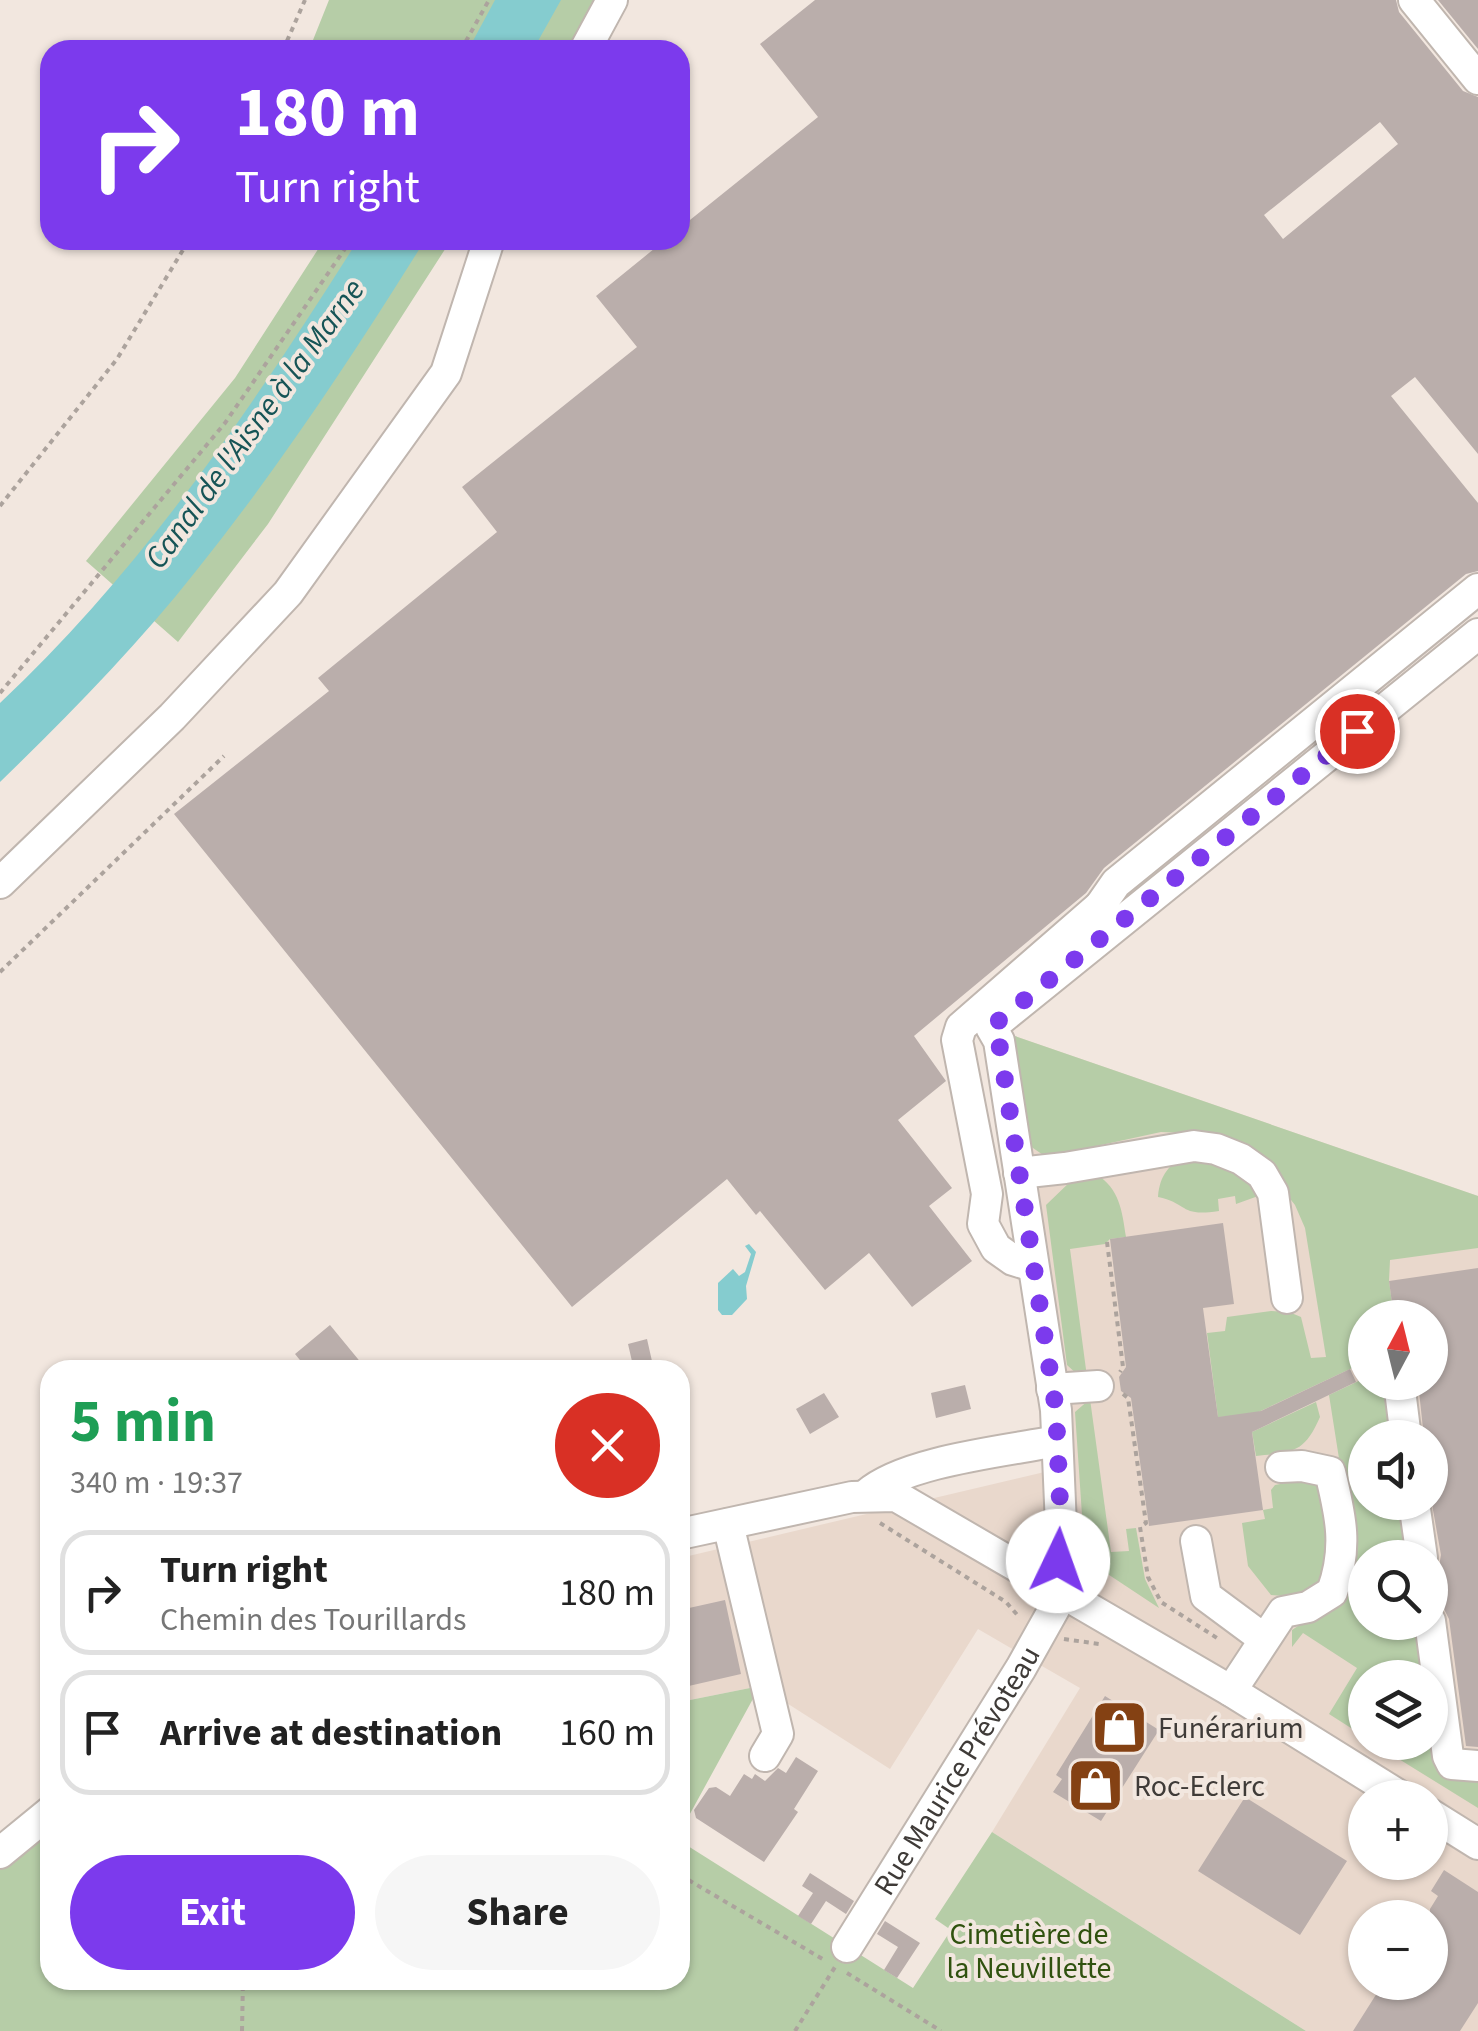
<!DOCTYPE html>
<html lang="en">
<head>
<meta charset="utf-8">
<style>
  body { margin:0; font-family:"Source Sans 3",sans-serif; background:#f6f6f6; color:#222; height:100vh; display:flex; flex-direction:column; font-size:38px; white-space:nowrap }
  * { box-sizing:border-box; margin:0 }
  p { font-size:32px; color:#767676 }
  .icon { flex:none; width:55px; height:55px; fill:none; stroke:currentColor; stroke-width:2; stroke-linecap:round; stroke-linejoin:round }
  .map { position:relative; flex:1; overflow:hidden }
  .panel { position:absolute; left:40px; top:1360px; width:650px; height:630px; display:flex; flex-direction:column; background:#fff; border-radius:30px; box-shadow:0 2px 8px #0004 }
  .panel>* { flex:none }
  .hud { position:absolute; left:40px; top:40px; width:650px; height:210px; border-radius:30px; box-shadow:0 2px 8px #0004; background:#7c3aed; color:#fff; overflow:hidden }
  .needle { width:65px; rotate:7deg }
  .fabs { position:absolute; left:1348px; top:1300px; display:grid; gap:20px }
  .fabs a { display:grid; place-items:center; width:100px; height:100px; border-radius:50%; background:#fff; box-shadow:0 2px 8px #0004; font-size:50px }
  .pin { position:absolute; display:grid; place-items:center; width:85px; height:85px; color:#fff; margin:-42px; border:5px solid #fff; border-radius:50%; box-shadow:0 2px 10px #0007 }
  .me { position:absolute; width:110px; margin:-55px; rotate:3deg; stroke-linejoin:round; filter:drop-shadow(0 0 8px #0008) }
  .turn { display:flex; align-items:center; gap:35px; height:210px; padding:0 30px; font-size:45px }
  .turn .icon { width:130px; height:130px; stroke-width:2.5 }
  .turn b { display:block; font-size:70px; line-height:85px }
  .round { display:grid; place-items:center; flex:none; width:105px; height:105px; border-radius:52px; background:#f6f6f6 }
  .summary { display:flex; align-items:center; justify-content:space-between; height:170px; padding:0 30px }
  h1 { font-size:60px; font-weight:700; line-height:75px; color:#1e9e55 }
  .action { display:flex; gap:20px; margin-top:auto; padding:20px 30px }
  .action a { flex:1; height:115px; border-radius:60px; background:#7c3aed; color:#fff; font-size:40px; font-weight:700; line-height:115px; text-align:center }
  .action a+a { background:#f6f6f6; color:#222 }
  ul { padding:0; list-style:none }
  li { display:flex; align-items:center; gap:30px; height:125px; margin:0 20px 15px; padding:0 10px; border:5px solid #e0e0e0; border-radius:30px }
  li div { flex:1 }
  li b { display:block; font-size:38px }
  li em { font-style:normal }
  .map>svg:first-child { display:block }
</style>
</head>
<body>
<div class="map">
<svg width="1478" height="2031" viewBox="0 0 1478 2031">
  <rect width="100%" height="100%" fill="#f2e7df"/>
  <path fill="#e9d8cc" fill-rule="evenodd" d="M1009,1034l469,162v835h-172l-314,-199 88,-144 -102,-59 -88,140 -130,-83 -80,16v-144l373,-88zM1365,1318h65v64h-65zM1365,1438h65v64h-65zM1365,1558h65v64h-65zM1365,1678h65v64h-65zM1365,1798h65v64h-65zM1365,1918h65v64h-65z"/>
  <path fill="#b6cda7" d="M329,0h267l-29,50h-258z
    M324,240h127l-183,284 -90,118 -92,-81 149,-183z
    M1009,1034l469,162v52l-88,12 -1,21 5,36 -29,1v44l-115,54 -32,1 -11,-84 18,-2 2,-14 44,-6 18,1 12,5 10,41 15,-1 -21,-129 -10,-23 -19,-24 -93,-48 -22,-1 -115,25 -26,-18z
    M1188,1153l50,12 23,30 -25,9 -1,-8 -17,3 1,12c-40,6 -29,-7 -61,-14 2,-23 11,-32 30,-44z
    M1096,1174c24,15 26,37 30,63l-16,2 -5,5 -35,5 17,128 -8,-1 -12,-11 -21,-160 27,-26z
    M1365,1378v4l28,1 6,54 -34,1v64l42,1 7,54 -49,1v64l56,1 7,54 -63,1v59l-36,-23 28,-46 -54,-35 -11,14v-17l53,-36 10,-34 -26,-165z
    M1090,1399l21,153 18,-1 -3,-22 10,-1 9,51 14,29 -74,-49 -10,-147z
    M1316,1402l4,15c-16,37 -28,35 -64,39l-4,-24z
    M1306,1479l13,3 12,14c0,47 10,107 -60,99l-23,-29 -6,-43 23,-4 -2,-9 10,-2 -2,-18 4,-5z
    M760,1686l-80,146v-130z
    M1430,1699l5,41 43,31v37l-105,-65 57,-1z
    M50,1831v149h630v-139l233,147 38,-58 -16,-11 57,-87 314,199h-1306v-161z"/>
  <path fill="#85cccf" d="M495,0h66l-28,50h-65z
    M358,240h67c-71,114 -145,226 -229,331 -60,76 -127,144 -196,211v-79c143,-134 254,-298 358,-463z
    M749,1244l7,8 -10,34 1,13 -15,16h-10l-4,-5v-27l15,-14 6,7 6,-4 6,-18 -6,-8z"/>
  <path fill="#baaeab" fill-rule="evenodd" d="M815,0h581l3,12 64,79 15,6v357l-63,-77 -24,19 87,107v68l-12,3 -362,294 -18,25 -172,143 32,45 -48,39 54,68 -23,18 43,55 -60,46 -43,-54 -44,37 -65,-79 -4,4 -29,-36 -155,128 -398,-493 155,-123 -11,-13 179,-146 -35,-45 175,-140 -41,-51 69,-56h15v-12l138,-111 -58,-73zM1380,122l18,22 -115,95 -19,-24z
    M1438,0h40v49z
    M1223,1223l11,81 -31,4 15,109 43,-6 89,-42 6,13 -104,50 11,78 -114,16 -18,-128 -10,-7 -2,-14 7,-10 -16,-128z
    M1478,1268v479l-12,-1 -17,-127 -5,-10 -10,-6 -4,-29 9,-8 2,-11 -11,-62v-55h-6l-6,-56h12v-64h-36l-5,-37z
    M330,1325l37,45h-59l-13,-16z
    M647,1339l7,31h-20l-6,-26z
    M965,1385l6,24 -35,9 -5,-25z
    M824,1393l15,24 -29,17 -14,-25z
    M725,1600l16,74 -61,14v-78z
    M1105,1696l54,34 -58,91 -48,-29 9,-13 -6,-4z
    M796,1757l22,14 -24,38 4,3 -34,50 -68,-44 -2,-8 15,-22 7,-1 14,9 14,-22 8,5 3,-5 10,7 13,-13 8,5z
    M1245,1797l102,64 -47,74 -102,-64z
    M1444,1870l34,22v111l-18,28h-107l31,-49h46v-73l8,-13 -7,-5z
    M810,1873l44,28 -8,13 -20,-13 -15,23 -13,-8 15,-23 -11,-7z
    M885,1921l35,22 -23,35 -13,-8 14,-23 -21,-13z"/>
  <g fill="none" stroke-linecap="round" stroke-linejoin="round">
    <defs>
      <g id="minor">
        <path d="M1414,0l64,79"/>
        <path d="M585,50l27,-50"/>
        <path d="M0,883l172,-166 116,-124 158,-220 43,-133"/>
        <path d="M1115,925l-15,-19 16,-23 362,-294"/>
        <path d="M1019,1173l46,-5 129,-22 22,3 25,10 21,15 11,19 14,105"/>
        <path d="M1033,1266l-20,-6 -17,-12 -13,-24 4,-30 -30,-154 4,-13 139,-121"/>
        <path d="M1399,1382l7,56"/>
        <path d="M1052,1389l46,-3"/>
        <path d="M867,1494c38,-33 139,-43 190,-53"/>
        <path d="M1414,1502l8,56"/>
        <path d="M728,1524l50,210 -13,22"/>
        <path d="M680,1534l172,-37 44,-1 335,195 172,107"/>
        <path d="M1196,1541l10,55 58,43"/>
        <path d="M1046,1583l12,-22 3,-35 -5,-116 -57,-369 -8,-14 487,-393"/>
        <path d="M1430,1621l18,135 4,8 26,2"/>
        <path d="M1231,1691l52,-79 25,-5 24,-15c16,-44 9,-75 -2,-120l-28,-6 -21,1"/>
        <path d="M1430,1814l48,30"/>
        <path d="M0,1853l50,-41"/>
        <path id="s1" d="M847,1947l174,-279 42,-75"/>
      </g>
    </defs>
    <use href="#minor" stroke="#c0b6af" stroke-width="34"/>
    <path stroke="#aca39d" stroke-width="4" stroke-dasharray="5 5" stroke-linecap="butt" d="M283,50l22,-50
      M461,50l28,-50
      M0,506l117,-147 72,-119
      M0,693l225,-270 126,-183
      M0,972l224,-216
      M1107,1242l16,125 -3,5
      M1123,1394l5,4 18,125 -6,4 8,50 13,25 56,36
      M880,1523l126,79 14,16
      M1064,1639l35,5
      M680,1875l146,86
      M847,1973l94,58
      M242,2031l1,-51
      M795,2031l40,-64"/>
    <use href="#minor" stroke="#fff" stroke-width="30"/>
  </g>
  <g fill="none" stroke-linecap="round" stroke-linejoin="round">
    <path stroke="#7c3aed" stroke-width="18" stroke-dasharray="0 32.4" d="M1058,1561l3,-35 -5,-116 -57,-368 -8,-15 366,-296"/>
  </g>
  <defs>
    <symbol id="shop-square" viewBox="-11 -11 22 22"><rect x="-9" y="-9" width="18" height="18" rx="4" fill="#844113" stroke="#f2e7df"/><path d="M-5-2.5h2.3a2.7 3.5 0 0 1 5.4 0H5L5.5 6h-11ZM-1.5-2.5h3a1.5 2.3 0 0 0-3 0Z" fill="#fff"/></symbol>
  </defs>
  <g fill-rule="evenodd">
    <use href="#shop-square" x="1088" y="1696" width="63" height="63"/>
    <use href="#shop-square" x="1064" y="1754" width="63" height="63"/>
  </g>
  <g text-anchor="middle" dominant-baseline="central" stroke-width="8" stroke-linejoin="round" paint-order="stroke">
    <g font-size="30" fill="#3f3b38" stroke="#f2e7df" text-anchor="start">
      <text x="1158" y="1728">Funérarium</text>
      <text x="1134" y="1786">Roc-Eclerc</text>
    </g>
    <g font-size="30" fill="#3f3b38" stroke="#f2e7df">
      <text stroke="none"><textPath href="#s1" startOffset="208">Rue Maurice Prévoteau</textPath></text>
    </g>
    <g font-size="30" fill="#30520f" stroke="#f2e7df">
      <text x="1029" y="1934">Cimetière de<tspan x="1029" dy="34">la Neuvillette</tspan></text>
    </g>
    <g font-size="32" font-style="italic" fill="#165456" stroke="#f2e7df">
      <text transform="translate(255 424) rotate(-54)">Canal de l'Aisne à la Marne</text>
    </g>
  </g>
</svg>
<div class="fabs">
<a><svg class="needle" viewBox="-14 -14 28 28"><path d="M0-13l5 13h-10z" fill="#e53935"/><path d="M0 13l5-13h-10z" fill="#767676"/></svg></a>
<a><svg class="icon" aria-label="sound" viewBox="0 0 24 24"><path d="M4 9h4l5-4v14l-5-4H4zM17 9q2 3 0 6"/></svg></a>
<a><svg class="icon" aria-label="search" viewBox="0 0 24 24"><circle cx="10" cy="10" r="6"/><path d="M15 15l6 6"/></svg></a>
<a><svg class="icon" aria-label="layers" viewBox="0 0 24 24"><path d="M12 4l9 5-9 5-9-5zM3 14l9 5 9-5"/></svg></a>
<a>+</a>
<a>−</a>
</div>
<div class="pin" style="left:1357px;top:731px;background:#d93025"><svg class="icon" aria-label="arrive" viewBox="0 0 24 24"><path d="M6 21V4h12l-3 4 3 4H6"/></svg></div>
<svg class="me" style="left:1058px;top:1561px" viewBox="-20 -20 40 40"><circle r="19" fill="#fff"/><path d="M0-13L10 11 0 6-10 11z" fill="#7c3aed"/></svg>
<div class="hud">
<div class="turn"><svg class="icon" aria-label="right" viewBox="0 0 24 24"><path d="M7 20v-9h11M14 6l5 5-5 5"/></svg><div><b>180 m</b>Turn right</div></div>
</div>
<section class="panel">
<div class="summary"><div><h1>5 min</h1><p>340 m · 19:37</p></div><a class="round" style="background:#d93025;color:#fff"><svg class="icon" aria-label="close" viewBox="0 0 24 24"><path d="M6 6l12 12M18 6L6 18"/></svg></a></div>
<ul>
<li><svg class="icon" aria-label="right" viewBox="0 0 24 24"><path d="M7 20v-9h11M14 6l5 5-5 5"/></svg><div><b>Turn right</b><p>Chemin des Tourillards</p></div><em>180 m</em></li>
<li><svg class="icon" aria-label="arrive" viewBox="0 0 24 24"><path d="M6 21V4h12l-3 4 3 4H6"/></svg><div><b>Arrive at destination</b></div><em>160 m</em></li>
</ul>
<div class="action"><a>Exit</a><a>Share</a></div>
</section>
</div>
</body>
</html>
